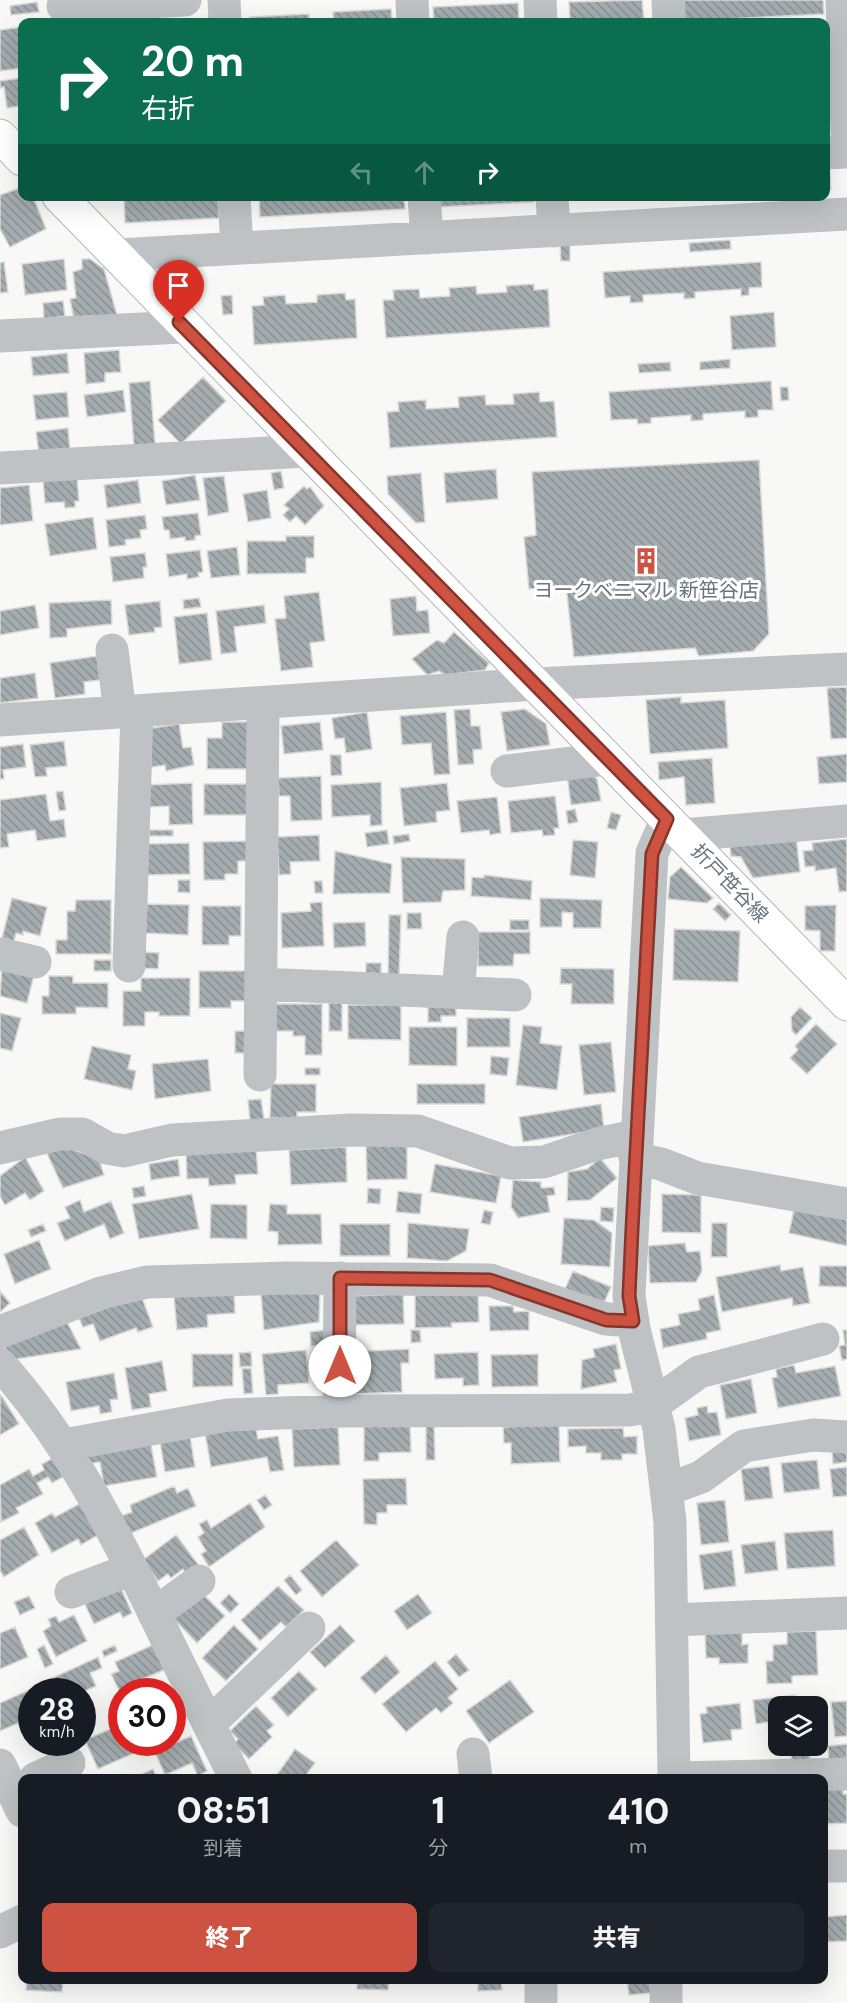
<!DOCTYPE html>
<html lang="ja">
<head>
<meta charset="utf-8">
<style>
  body { margin:0; font-family:"DM Sans","Noto Sans JP",sans-serif; background:#20242c; color:#f1f3f6; height:100vh; display:flex; flex-direction:column; font-size:22px; white-space:nowrap }
  * { box-sizing:border-box; margin:0 }
  p { font-size:20px; color:#9ea1a6 }
  .icon { flex:none; width:33px; height:33px; fill:none; stroke:currentColor; stroke-width:2; stroke-linecap:round; stroke-linejoin:round }
  .map { position:relative; flex:1; overflow:hidden }
  .side { position:absolute; left:18px; top:1774px; width:810px; height:210px; display:flex; flex-direction:column; background:#171b24; border-radius:12px; box-shadow:0 6px 24px #0002 }
  .side>* { flex:none }
  .guide { position:absolute; left:18px; top:18px; width:812px; height:183px; border-radius:12px; box-shadow:0 6px 24px #0002; background:#0b6e4f; color:#fff; overflow:hidden }
  .tools { position:absolute; left:768px; top:1696px; display:grid; gap:12px }
  .tools a { display:grid; place-items:center; width:60px; height:60px; border-radius:12px; background:#171b24; box-shadow:0 6px 24px #0002; font-size:30px }
  .speed { position:absolute; left:18px; top:1678px; display:flex; gap:12px; font-size:30px; font-weight:700; text-align:center }
  .speed>* { display:grid; place-content:center; width:78px; height:78px; border-radius:50%; background:#171b24; box-shadow:0 6px 24px #0002; line-height:1 }
  .speed small { font-size:15px; font-weight:400 }
  .speed .limit { border:9px solid #d22; background:#fff; color:#111 }
  .pin { position:absolute; display:grid; place-items:center; width:51px; height:51px; color:#fff; margin:-62px -26px; border-radius:50% 50% 50% 0; rotate:-45deg; box-shadow:0 0 6px #0007 }
  .pin .icon { rotate:45deg }
  .me { position:absolute; width:66px; margin:-33px; rotate:0deg; stroke-linejoin:round; filter:drop-shadow(0 0 4px #0008) }
  .turn { display:flex; align-items:center; gap:21px; height:126px; padding:0 24px; font-size:27px }
  .turn .icon { width:78px; height:78px; stroke-width:2.5 }
  .turn b { display:block; font-size:42px; line-height:51px }
  .lanes { display:flex; align-items:center; height:57px; padding:0 24px; background:#0003; justify-content:center; gap:30px; direction:ltr }
  .lanes .off { opacity:.35 }
  .eta { display:flex; justify-content:space-evenly; align-items:center; height:102px; text-align:center }
  .eta b { font-size:36px; font-weight:800; line-height:42px }
  .cta { display:flex; gap:12px; margin-top:auto; padding:12px 24px }
  .cta a { flex:1; height:69px; border-radius:12px; background:#cd5241; color:#fff; font-size:24px; font-weight:800; line-height:69px; text-align:center }
  .cta a+a { background:#20242c; color:#f1f3f6 }
  .map>svg:first-child { display:block }
</style>
</head>
<body>
<div class="map">
<svg width="847" height="2003" viewBox="0 0 847 2003">
  <defs>
    <pattern id="building-back-hatch" width="6" height="6" patternUnits="userSpaceOnUse" patternTransform="scale(1.5)"><rect width="6" height="6" fill="#a4acb0"/><path d="M-1 5l2 2M0 0l6 6M5-1l2 2" fill="none" stroke="#899194"/></pattern>
  </defs>
  <rect width="100%" height="100%" fill="#f8f8f6"/>
  <path fill="url(#building-back-hatch)" stroke="#dad9d8" stroke-width="1.5" d="M642,0l2,22h-74l-1,-20z
    M684,0h139l1,14 -139,7z
    M37,2l2,10 -28,3 -1,-9z
    M518,3l1,19h-85l-1,-15z
    M391,9l1,13h-58l-1,-10z
    M309,14v8h-59v-5z
    M205,19v3h-67z
    M22,27v41l-22,3v-41z
    M22,78v44l-2,-16 -13,2 -3,-21 -4,1v-7z
    M825,105h4l1,25h-5z
    M825,162h4l2,27 -6,1z
    M20,188l2,8 12,3 12,30 -36,18 -10,-18v-34z
    M169,196h49l1,22 -94,5 -1,-24z
    M259,196h145l1,13 -145,8z
    M437,196h97v6l-97,5z
    M730,240l1,9 -41,3 -1,-9z
    M560,245h10v16h-9z
    M64,259l3,31 -42,5 -3,-31z
    M82,259h8l14,10 13,46 -43,4 -4,-20 6,-1 -3,-26 9,-3z
    M4,262l4,30 -8,1v-30z
    M761,262l1,25 -13,1v7l-8,1v-7l-46,3v6l-11,1v-6l-41,2v7l-13,1v-7l-25,2 -2,-26z
    M534,284v6l14,-1 2,38 -164,11 -3,-38h11l-1,-10 26,-1 1,9 30,-2 -1,-8 27,-2 1,8 30,-2 -1,-6z
    M345,293l1,7 9,-1 2,39 -103,7 -2,-39 12,-1 -1,-8 22,-2 1,9 31,-2v-7z
    M232,295l1,19 -10,1 -2,-19z
    M63,301l2,15 -21,3 -1,-16z
    M774,312l2,35 -44,3 -2,-34z
    M119,350l2,22 -16,1v9l-19,2 -2,-31z
    M67,353l2,20 -36,3 -2,-19z
    M730,359v9l-30,2v-8z
    M670,362l1,9 -32,2 -1,-9z
    M203,377l23,24 -45,43 -23,-24z
    M150,381l5,63 -21,2 -5,-63z
    M771,381l2,29h-15v7l-13,1v-7l-42,3v6l-12,1v-6l-40,3v5l-13,1 -1,-5 -26,1 -2,-28z
    M780,387h8l1,13 -8,1z
    M123,390l3,22 -39,5 -3,-22z
    M67,392l2,25 -33,3 -3,-25z
    M539,392l1,10 14,-1 3,36 -167,11 -3,-36 12,-1 -1,-9 28,-2v9l33,-2 -1,-10 27,-2 1,10 28,-1 -1,-10z
    M68,428l2,23 -31,3 -3,-22z
    M759,460l10,174 -16,17 -54,5 -4,-8 -121,9 -8,-71 -37,3 -5,-52 12,-2 -4,-63z
    M496,469l2,30 -52,4 -2,-30z
    M281,471l3,17 -10,2 -3,-17z
    M421,473l4,49 -9,1 -28,-29 -1,-18z
    M195,475l5,25 -34,5 -4,-24z
    M224,476l5,36 -21,4 -5,-38z
    M77,477l2,24h-4v6l-10,1 -1,-6 -19,1 -2,-23z
    M138,480l3,23 -34,5 -3,-23z
    M29,485l4,36 -33,4v-37z
    M304,486l3,3 3,-2 14,19 -19,19 -9,-9 -6,6 -7,-7 6,-6 -5,-4z
    M267,490l4,28 -23,4 -5,-28z
    M198,513l3,22 -6,1v4l-10,1v-4l-15,2 -1,-9h-5l-2,-13z
    M145,515l2,14 -7,1 1,8 -16,2 1,5 -17,2 -3,-27z
    M93,517l4,32 -47,7 -5,-32z
    M286,536h28v22h-8v15l-59,1v-33h39z
    M237,547l3,28 -29,3 -4,-27z
    M200,550l3,22 -5,1 1,4 -12,2v-5l-18,3 -3,-23z
    M145,553l2,14h-4l1,11 -31,4 -3,-25z
    M319,592l6,49 -15,2 3,24 -32,4 -6,-52 11,-1 -2,-22z
    M416,596l1,15 11,-1 2,23 -37,3 -3,-37z
    M199,598l2,9 -17,2 -1,-9z
    M111,600l1,24 -45,5v8l-17,1 -1,-35z
    M160,601l2,26 -8,1 1,4 -26,3 -4,-30z
    M35,605l4,23 -39,7v-24z
    M264,605l2,18 -32,4 3,25 -16,2 -5,-43z
    M207,613l5,47 -33,4 -5,-47z
    M454,632l35,31 -4,7 -40,5 -6,-4 -12,4 -15,-16 25,-19 7,3z
    M97,656l3,24 -16,2 1,12 -30,4 -5,-35z
    M35,673l3,25 -38,5v-25z
    M847,687v51l-16,1 -4,-51z
    M681,697v6l44,-3 3,48 -78,6 -4,-54z
    M470,709l1,17h9l2,23 -9,1 1,14 -16,1 -4,-55z
    M525,709l21,15 4,21 -43,6 -6,-39z
    M367,712l5,37 -26,4 -2,-15 -9,1 -3,-21z
    M446,712l4,62 -16,1 -3,-32 -29,2 -2,-29z
    M222,722h29l1,47h-45v-31h15z
    M320,722l3,28 -39,4 -3,-28z
    M179,724l4,24 8,-1 3,18 -28,6 -1,-6 -13,2 -6,-38z
    M64,741l3,25 -21,2 1,8 -12,1 -5,-32z
    M23,744l3,23 -23,3 1,9h-4v-32z
    M847,754v28l-28,2 -2,-27z
    M330,755h11l1,20 -11,1z
    M712,758l3,45 -29,2 -2,-28 -25,3 -1,-18z
    M590,772l7,7 4,22 -30,4 -4,-30z
    M321,776l1,44 -31,1 -1,-25h-11l-1,-18z
    M381,782l1,43 -12,1v-11l-38,2 -1,-32z
    M192,783l1,41 -24,1v-19l-21,1 -1,-22z
    M447,783l3,27 -14,2 1,10 -33,4 -4,-38z
    M204,784h46l-1,31h-45z
    M63,791l3,19 -7,1 -3,-19z
    M46,794l4,27 14,-2 2,18 -29,4 -2,-11 -28,4 2,13 -9,1v-48z
    M555,796l4,32h-5l1,7 -12,1 -1,-6 -31,3 -3,-32z
    M497,797l4,36 -11,2 -1,-5 -28,3 -4,-32z
    M575,809l3,13 -10,2 -2,-13z
    M611,812l10,3 -5,15 -9,-2z
    M149,830h24v6h-23z
    M387,830l2,14 -22,3 -2,-14z
    M409,834l1,7 -16,3 -1,-8z
    M319,835l1,26 -30,1 1,12 -12,1 -2,-38z
    M796,836l4,36 -47,6 -12,-21 -10,-1 -1,-11z
    M847,839v52l-8,1 -3,-24 -21,3v-5l-10,1 -2,-16 10,-1 -1,-7z
    M573,840l25,2 -3,36 -25,-3z
    M249,841v20h-11v13h-13v6h-21l-1,-38z
    M189,843l1,31 -45,1v-31z
    M335,851l57,13 -2,29 -57,1z
    M401,857l64,2v31l-22,1 -2,11 -38,1z
    M681,867l32,31 -6,5 -39,-4 2,-22z
    M484,875l48,6 -1,19 -60,-4 1,-19 12,1z
    M178,880h12v13l-12,-1z
    M314,881h8l1,12h-8z
    M12,898l35,9 -7,29 -17,-5v4l-7,-2 -2,8 -12,-3z
    M540,898l62,2 -1,28h-28v-15l-11,-1v15h-22z
    M76,900h35v54h-55v-14h11v-29h8z
    M322,902l2,44 -42,2 -1,-35 30,-2 -1,-8z
    M719,903l12,12 -6,6 -12,-12z
    M147,904l42,1 -1,30 -43,-2z
    M836,905l-1,46h-15v-20l-15,-1v-24z
    M202,906h39v30h-12v9h-27z
    M407,913h14l1,16h-15z
    M389,915h12l-2,63h-11z
    M510,920h19v10h-19z
    M365,922l1,24 -32,2 -1,-25z
    M674,929l66,2 -2,51 -65,-2z
    M478,932h52v22h-16l-1,12h-35z
    M143,952l16,1 -1,16 -16,-1z
    M94,960h17v11h-17z
    M366,963h15v15h-15z
    M2,967l32,8 -7,28 -27,-7z
    M561,968l53,1v35h-43l1,-20h-12z
    M199,971h47v30h-15v7h-32z
    M49,976h24v7h35v25l-32,-1v7h-34v-18h7z
    M141,978h49v38h-31v-4h-14v14h-22v-35h18z
    M329,1003h13v28h-13z
    M275,1004h47v51h-17v-19h-12v-5h-18z
    M428,1004h28v12h-15v6h-13z
    M348,1005h53v35l-53,-1z
    M800,1007l12,11 -16,17 -4,-4 -1,-14z
    M0,1013l21,5 -9,33 -12,-3z
    M467,1018h43v29h-43z
    M816,1024l21,20 -30,30 -17,-16 8,-8 -3,-4z
    M523,1025l19,2 -2,16 22,3 -5,44 -41,-5z
    M409,1027h48v39l-48,-1z
    M235,1031h14v22h-14z
    M611,1042l5,50 -32,3 -5,-50z
    M92,1046l39,9 -3,14 8,2 -4,19 -48,-11z
    M491,1056l18,2 -2,18 -17,-2z
    M208,1059l3,32 -56,8 -3,-35z
    M305,1068h15v7h-15z
    M271,1084h45v28h-19v6h-27z
    M417,1084h68v20h-68z
    M261,1099l3,20 -14,2 -2,-21z
    M601,1104l3,25 -81,13 -4,-25z
    M407,1143v36l-40,1 -1,-35z
    M63,1146l36,13 5,16 -41,13 -18,-39z
    M256,1147l2,27 -23,1 1,9 -27,2 -1,-8 -21,1 -1,-26z
    M346,1147l1,35 -56,3 -2,-35z
    M25,1157l19,34 -14,9 -5,-7 -20,12 -5,-9v-20z
    M600,1158l17,20 -27,22 -23,1 1,-29 19,-3z
    M178,1159l2,17 -29,4 -2,-16z
    M435,1164l66,12 -5,27 -66,-11z
    M513,1180l28,2v6l13,-1 1,8 -8,1 3,16 -32,6 -7,-11z
    M144,1186l2,10 -12,2 -2,-10z
    M368,1188l13,1 -1,15 -13,-1z
    M398,1191l24,3 -2,20 -24,-2z
    M192,1194l7,35 -60,10 -7,-35z
    M662,1194l39,1v38l-39,-1z
    M80,1200l4,12 27,-11 13,32 -14,6 -6,-15 -39,17 -8,-18 13,-5 -5,-11z
    M211,1204l36,1v34l-37,-1z
    M270,1204l17,1v9h34l1,30 -44,1v-13l-10,-1z
    M795,1205l52,12v29l-58,-13z
    M601,1207l13,1 -1,14 -13,-1z
    M484,1210l9,2 -3,13 -9,-2z
    M564,1218l30,2 18,13 -2,34 -49,-3z
    M408,1223l61,6 -3,22 -19,10 -40,-3z
    M712,1223h15v34h-16z
    M43,1224l3,7 -15,6 -3,-7z
    M340,1224h50v32h-50z
    M39,1240l12,29 -36,15 -11,-30z
    M685,1243l2,9 13,-1 2,20 -6,11 -46,1 -2,-37z
    M780,1265l1,6 22,-4 7,36 -17,3 -1,-8 -70,14 -6,-35z
    M820,1266h27v21l-28,-1z
    M573,1271l38,16 -8,18 -38,-16z
    M403,1289l1,35 -53,1v-29l31,-1z
    M0,1291l10,12 -10,9z
    M234,1291l1,22 -28,2 1,12 -31,3 -3,-33z
    M320,1291l-1,31 -55,8 -3,-36z
    M478,1293l1,29 -28,1 1,4 -37,1v-33z
    M141,1295l12,32 -15,5 -2,-4 -36,13 -7,-17 -10,3 -4,-9z
    M714,1295l7,35 -15,3 1,6 -44,9 -3,-19 20,-4 -2,-11 22,-4 -2,-11z
    M489,1306h24l1,6 15,-1v19l-39,1z
    M67,1322l14,27 -71,11 -6,-16z
    M326,1330l1,15 -16,1 -1,-14z
    M411,1330h9l1,12 -10,1z
    M843,1330h4v29l-5,1 -3,-14 6,-1z
    M616,1344l5,25 -7,1 3,12 -36,7 1,-29 13,-3 -2,-8z
    M409,1349v14h-8l1,29 -47,2v-19l13,-1 -1,-23z
    M306,1350l3,33 -31,2v9l-12,1 -4,-41z
    M251,1352l1,14 -12,1 -1,-14z
    M478,1352l1,33 -16,1v-8l-28,1 -1,-25z
    M192,1354h41v32l-40,1z
    M538,1354v32l-46,1 -1,-32z
    M162,1361l5,30 -18,3 2,13 -19,3 -7,-42z
    M794,1365l2,8 39,-7 6,30 -63,12 -6,-30 5,-1 -1,-8z
    M251,1368l2,25 -9,1 -2,-25z
    M114,1373l4,26 -8,1 2,12 -12,2 -1,-8 -28,5 -5,-29z
    M751,1379l6,34 -31,6 -6,-34z
    M1,1395l18,29 -19,11v-39z
    M707,1406l1,7 9,-1 4,23 -32,6 -4,-23 13,-3 -1,-7z
    M255,1424l3,15 20,-3 6,34 -14,2 -3,-15 -56,10 -6,-34z
    M410,1425l1,27 -32,1v8h-15v-35z
    M434,1425l1,35h-9v-34z
    M559,1425l1,37 -49,2v-21h-7l-1,-16z
    M338,1427l2,38 -46,2 -2,-38z
    M623,1428l1,9 13,-1v18h-15v6h-21v-7h-15v-7l-18,1v-18z
    M190,1436l5,31 -30,5 -5,-31z
    M150,1440l7,37 -53,9 -4,-24 -13,2 -2,-12z
    M847,1449v13l-14,2 -1,-14z
    M53,1458l10,19 -11,6 -4,-6 -11,6 6,11 -27,14 3,5 -18,9 -1,-37 29,-16 4,7 11,-6 -2,-6z
    M817,1460l3,29 -36,4 -3,-30z
    M769,1466l4,32 -28,3 -4,-32z
    M847,1467v29l-14,1 -3,-28z
    M406,1478l1,27h-20v8h-10v12l-13,-1 -1,-45z
    M174,1486l3,7 11,-5 8,18 -67,28 -8,-18 11,-4 -2,-7z
    M265,1495l7,10 -8,5 -7,-10z
    M725,1500l4,42 -28,3 -4,-42z
    M81,1503l17,32 -17,10 -3,-6 -26,14 -17,-30 17,-10 3,4z
    M250,1503l15,24 -56,40 -8,-13 5,-3 -8,-14 6,-4 -5,-9 8,-4 4,8z
    M24,1527l15,28 -35,22 -4,-6v-31z
    M833,1530l2,36 -48,3 -3,-36z
    M176,1535l24,32 -13,9 -4,-7 -12,9 -3,-4 -10,7 -15,-21z
    M336,1540l23,25 -37,32 -22,-26z
    M775,1541l3,29 -33,4 -4,-29z
    M732,1550l4,36 -32,4 -5,-35z
    M290,1575l12,15 -6,5 -12,-15z
    M120,1586l12,27 -9,5 -3,-6 -26,12 -10,-22z
    M278,1586l26,24 -18,17 -5,-5 -21,19 -19,-21z
    M201,1592l24,24 -28,27 -24,-25z
    M229,1594l10,10 -9,9 -10,-10z
    M418,1594l14,19 -25,17 -13,-19z
    M29,1596l6,12 -15,7 -6,-13z
    M74,1615l13,26 -31,16 -13,-26 8,-5 -3,-7 8,-3 3,6z
    M234,1625l24,24 -32,32 -24,-23z
    M340,1625l15,16 -30,27 -15,-16z
    M15,1627l13,30 -28,12v-36z
    M742,1631v14l6,-1v19l-29,1v-6h-13l-1,-25z
    M816,1631l2,44 -26,1v7l-25,1 -1,-23h7v-16l14,-1v-12z
    M155,1644l11,25 -28,12 4,8 -20,3v4l-11,-22 8,-3 -4,-9z
    M44,1645l9,19 -8,4 -8,-19z
    M115,1645l2,6 -13,6 -2,-6z
    M456,1654l13,16 -10,7 -12,-15z
    M386,1655l14,17 -25,22 -15,-16z
    M98,1657l4,11 -12,5 6,13 -14,6h-31l-5,-11z
    M435,1661l23,28 -10,9 5,5 -12,10 -5,-5 -30,24 -24,-28z
    M299,1671l18,18 -29,28 -17,-19z
    M510,1680l24,32 -45,31 -23,-32z
    M36,1687l3,5h-7v10l-6,3 6,12 -32,14v-28z
    M795,1695l1,10 16,-2v4h-34v26l-9,1 -1,-12 -12,2 -3,-24z
    M847,1701v35l-12,1 -4,-35z
    M740,1703l2,26 -11,1 1,10 -29,3 -3,-29 7,-1 -1,-6z
    M256,1706l18,19 -7,6 5,6 -23,22 -15,-15 4,-5 -8,-8z
    M122,1724v19h13l4,8 -41,18 -13,-29z
    M191,1736l16,35 -9,5 -6,-13 -27,12 -10,-23z
    M847,1744v18l-18,1 -1,-17z
    M808,1746l2,14 -18,2 -2,-15z
    M295,1749l20,14 -12,16h-29z
    M153,1769l4,10h-26z
    M843,1787v7h4v29l-22,1 -1,-36z
    M847,1915v26l-23,1v-25z
    M27,1980h36l-1,12 -36,-2z
    M357,1980h32l-1,10 -31,-1z
    M464,1980h37l1,10 -24,1v-11z
    M627,1980h22l2,13 -22,2z"/>
  <g fill="none" stroke-linecap="round" stroke-linejoin="round">
    <defs>
      <path id="major" d="M0,136l22,23
        M59,196l788,808"/>
    </defs>
    <use href="#major" stroke="#b2b7b9" stroke-width="35"/>
    <path stroke="#bec2c5" stroke-width="33" d="M224,0l1,22
      M412,0l1,22
      M540,0l1,22
      M668,0l1,22
      M842,0l5,132
      M63,6l122,-6
      M825,153l22,-1
      M234,196l3,52
      M424,196l3,42
      M552,196l2,35
      M118,255l729,-41
      M0,336l183,-9
      M0,468l306,-17
      M112,650l8,62
      M0,720l536,-36 311,-15
      M507,771l99,-12
      M667,819l-15,34 -23,443 5,33 25,100 11,93 4,257
      M683,835l164,-14
      M0,954l35,8
      M129,966l8,-255
      M261,984l254,11
      M458,992l5,-55
      M260,1075l3,-372
      M0,1148l60,-14h22l25,14 17,3 48,-11 179,-10 67,1 92,32 34,-1 53,-18 39,-8
      M635,1158l26,6 36,14 150,26
      M0,1332l101,-39 46,-11 141,-4 202,2 116,39 27,2
      M0,1364c66,74 110,159 153,247 27,56 55,112 83,168
      M339,1411l1,-133
      M64,1445l164,-30 111,-4 291,-1 23,-5 46,-33 124,-33
      M666,1490l35,-13 43,-31 69,-11 34,2
      M71,1592l61,-23
      M154,1614l45,-33
      M673,1620l174,-7
      M209,1724l100,-96
      M473,1754l3,25
      M0,1765l22,46
      M674,1778l173,-4
      M35,1779l34,-16
      M824,1866h23
      M0,1932l22,-11
      M541,1980v23
      M666,1980v23"/>
    <use href="#major" stroke="#fff" stroke-width="33"/>
  </g>
  <g fill="none" stroke-linecap="round" stroke-linejoin="round">
    <defs>
      <path id="route" d="M179,322l488,497 -15,35 -20,375 -3,67 4,25 -27,-1 -116,-40 -150,-2v88"/>
    </defs>
    <use href="#route" stroke="#85352a" stroke-width="15"/>
    <use href="#route" stroke="#cd5241" stroke-width="10"/>
  </g>
  <defs>
    <symbol id="building-bare" viewBox="-9 -9 18 18"><path d="M-4-6H4V6H1V3H-1V6H-4ZM-2.5-4.3h1.7v1.8h-1.7ZM.8-4.3h1.7v1.8H.8ZM-2.5-1h1.7V.8h-1.7ZM.8-1h1.7V.8H.8Z" fill="#cd5241" stroke="#fff" stroke-width="2.5" paint-order="stroke"/></symbol>
  </defs>
  <g fill-rule="evenodd">
    <use href="#building-bare" x="627" y="542" width="38" height="38"/>
  </g>
  <g text-anchor="middle" dominant-baseline="central" stroke-width="6" stroke-linejoin="round" paint-order="stroke">
    <g font-size="20" fill="#66767d" stroke="#fff">
      <text x="646" y="590">ヨークベニマル 新笹谷店</text>
    </g>
    <g font-size="20" fill="#66767d" stroke="#fff">
      <text transform="translate(730 883) rotate(46)">折戸笹谷線</text>
    </g>
  </g>
</svg>
<div class="tools">
<a><svg class="icon" aria-label="layers" viewBox="0 0 24 24"><path d="M12 4l9 5-9 5-9-5zM3 14l9 5 9-5"/></svg></a>
</div>
<div class="speed"><div>28<small>km/h</small></div><div class="limit">30</div></div>
<div class="pin" style="left:179px;top:322px;background:#d93025"><svg class="icon" aria-label="arrive" viewBox="0 0 24 24"><path d="M6 21V4h12l-3 4 3 4H6"/></svg></div>
<svg class="me" style="left:340px;top:1366px" viewBox="-20 -20 40 40"><circle r="19" fill="#fff"/><path d="M0-13L10 11 0 6-10 11z" fill="#cd5241"/></svg>
<div class="guide">
<div class="turn"><svg class="icon" aria-label="right" viewBox="0 0 24 24"><path d="M7 20v-9h11M14 6l5 5-5 5"/></svg><div><b>20 m</b>右折</div></div>
<div class="lanes"><svg class="icon off" aria-label="left" viewBox="0 0 24 24"><path d="M17 20v-9H6M10 6l-5 5 5 5"/></svg><svg class="icon off" aria-label="ahead" viewBox="0 0 24 24"><path d="M12 20V5M6 11l6-6 6 6"/></svg><svg class="icon" aria-label="right" viewBox="0 0 24 24"><path d="M7 20v-9h11M14 6l5 5-5 5"/></svg></div>
</div>
<section class="side">
<div class="eta">
<div><b>08:51</b><p>到着</p></div>
<div><b>1</b><p>分</p></div>
<div><b>410</b><p>m</p></div>
</div>
<div class="cta"><a>終了</a><a>共有</a></div>
</section>
</div>
</body>
</html>
